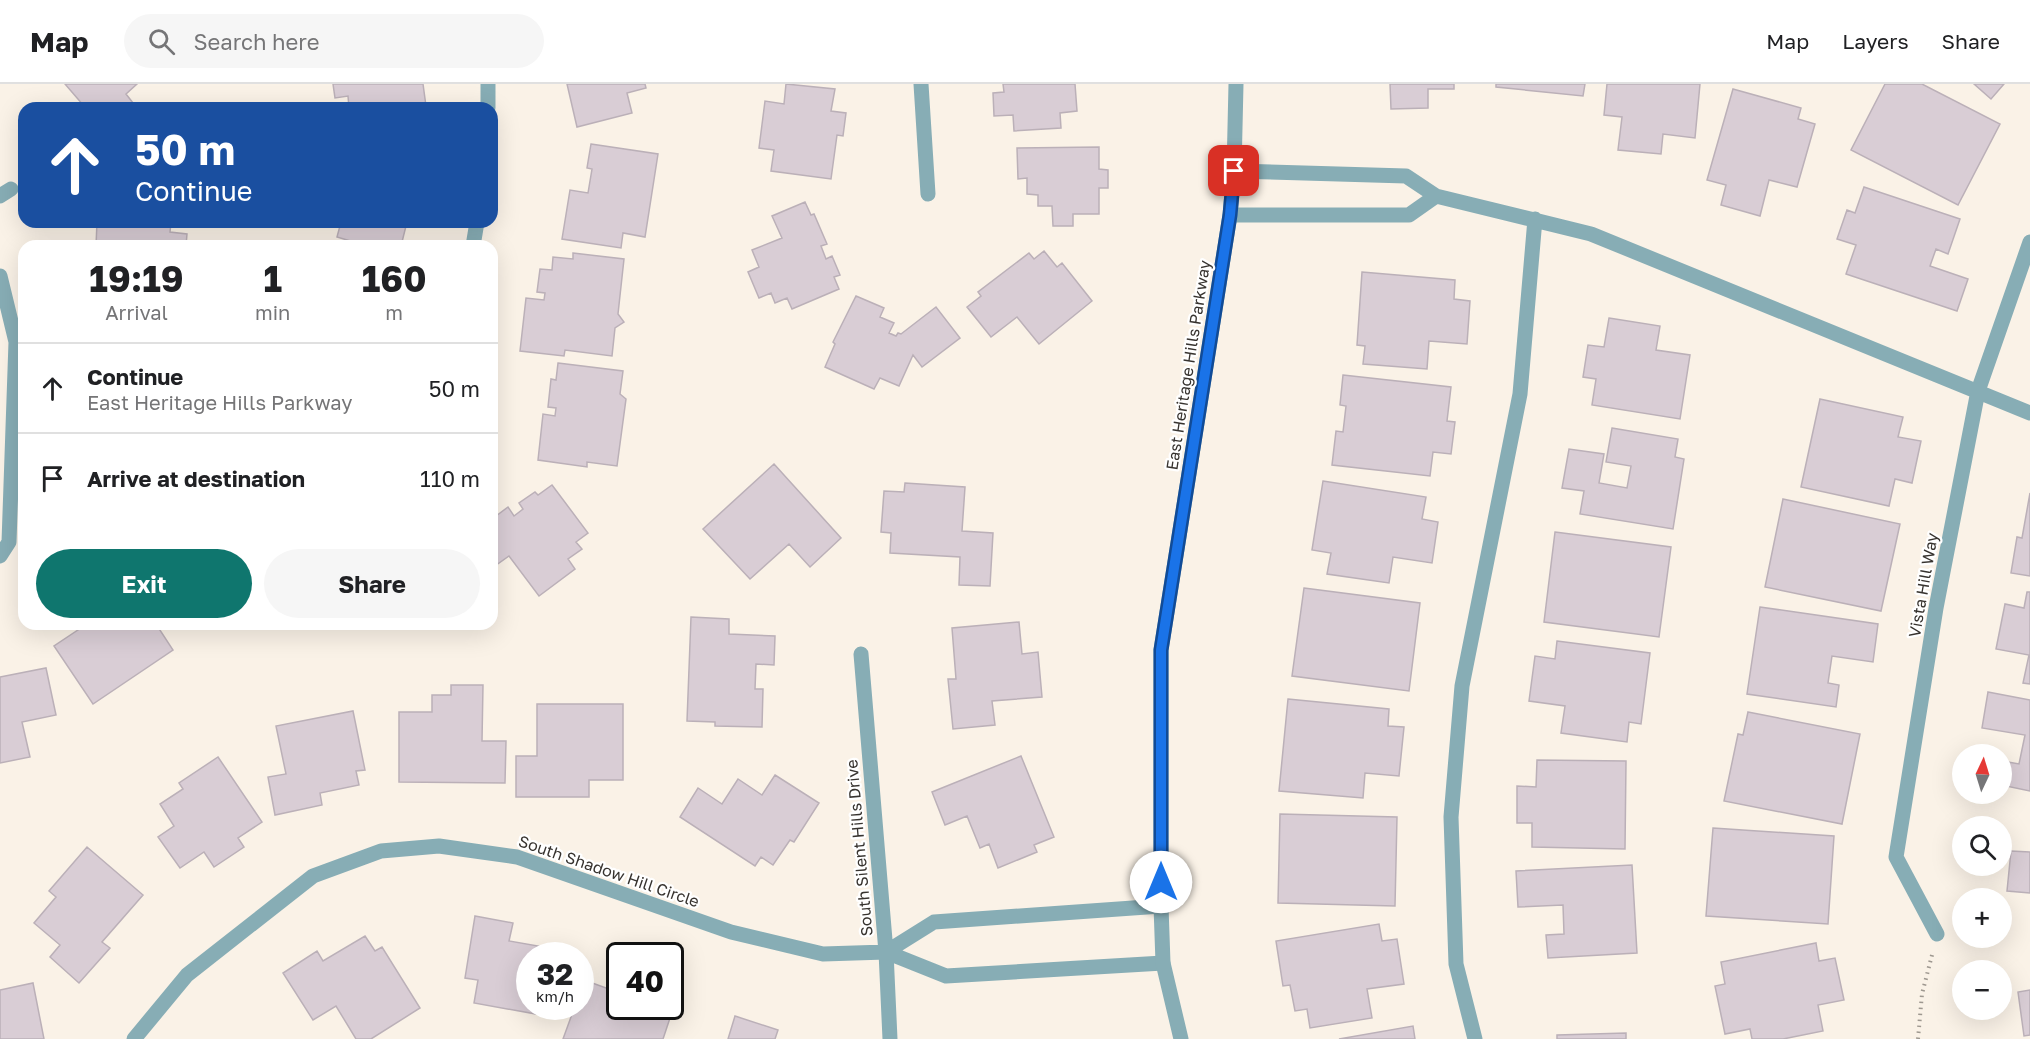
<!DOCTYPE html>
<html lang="en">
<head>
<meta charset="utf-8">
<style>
  body { margin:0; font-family:"Golos Text",sans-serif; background:#f6f6f6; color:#202124; height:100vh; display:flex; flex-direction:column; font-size:22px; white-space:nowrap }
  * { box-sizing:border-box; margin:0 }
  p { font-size:20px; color:#757577 }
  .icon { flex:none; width:33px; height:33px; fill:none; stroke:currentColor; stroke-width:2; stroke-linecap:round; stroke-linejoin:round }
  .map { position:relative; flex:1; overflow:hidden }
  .drawer { position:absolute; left:18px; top:156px; width:480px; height:390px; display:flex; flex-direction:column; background:#fff; border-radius:18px; box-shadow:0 6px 24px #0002 }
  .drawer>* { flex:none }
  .banner { position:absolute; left:18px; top:18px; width:480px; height:126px; border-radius:18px; box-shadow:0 6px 24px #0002; background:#1a4fa0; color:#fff; overflow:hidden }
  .needle { width:39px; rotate:4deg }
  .controls { position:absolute; left:1952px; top:660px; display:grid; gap:12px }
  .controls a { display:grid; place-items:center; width:60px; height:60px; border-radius:50%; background:#fff; box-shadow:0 6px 24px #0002; font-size:30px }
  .speed { position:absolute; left:516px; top:858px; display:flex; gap:12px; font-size:30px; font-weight:700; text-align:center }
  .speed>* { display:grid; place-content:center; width:78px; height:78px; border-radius:50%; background:#fff; box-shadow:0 6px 24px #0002; line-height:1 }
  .speed small { font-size:15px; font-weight:400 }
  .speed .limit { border:3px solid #111; border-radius:9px; background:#fff; color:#111 }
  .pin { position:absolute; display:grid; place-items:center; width:51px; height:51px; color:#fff; margin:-26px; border-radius:12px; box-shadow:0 3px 9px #0006 }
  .me { position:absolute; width:66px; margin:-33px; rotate:0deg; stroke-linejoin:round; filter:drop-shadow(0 0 4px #0008) }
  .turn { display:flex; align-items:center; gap:21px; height:126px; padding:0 18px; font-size:27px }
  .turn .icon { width:78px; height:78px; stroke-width:2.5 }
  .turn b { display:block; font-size:42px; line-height:51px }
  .eta { display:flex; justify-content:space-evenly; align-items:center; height:102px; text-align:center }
  .eta b { font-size:36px; font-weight:700; line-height:42px }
  .action { display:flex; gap:12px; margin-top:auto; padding:12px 18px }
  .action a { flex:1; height:69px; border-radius:36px; background:#0f766e; color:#fff; font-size:24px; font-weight:700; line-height:69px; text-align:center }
  .action a+a { background:#f6f6f6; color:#202124 }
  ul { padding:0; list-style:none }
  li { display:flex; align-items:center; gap:18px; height:90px; padding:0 18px; border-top:2px solid #e0e0e0 }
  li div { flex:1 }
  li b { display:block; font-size:22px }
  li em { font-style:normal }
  header { display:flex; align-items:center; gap:36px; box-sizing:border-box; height:84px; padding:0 30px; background:#fff; border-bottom:2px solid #e0e0e0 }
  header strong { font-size:28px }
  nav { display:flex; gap:33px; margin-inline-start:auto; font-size:21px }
  .search { width:420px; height:54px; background:#f6f6f6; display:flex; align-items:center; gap:15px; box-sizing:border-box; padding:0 21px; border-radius:33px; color:#757577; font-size:22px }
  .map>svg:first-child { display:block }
</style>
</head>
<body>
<header>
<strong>Map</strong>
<div class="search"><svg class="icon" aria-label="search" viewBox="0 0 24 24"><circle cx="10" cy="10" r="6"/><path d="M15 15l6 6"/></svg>Search here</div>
<nav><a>Map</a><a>Layers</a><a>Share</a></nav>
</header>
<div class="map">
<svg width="2030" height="955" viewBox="0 0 2030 955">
  <rect width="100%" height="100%" fill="#faf2e7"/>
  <path fill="#d9cdd5" stroke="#bbb0b8" stroke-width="1.5" d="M65,0h72l-11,10 11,14h-56l3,-2z
    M333,0h90l3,22 -15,2h-62l-1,-12 -13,2z
    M567,0h78l1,4 -19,5 5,20 -55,14z
    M786,0l49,5 -4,22 15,2 -3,23 -6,-1 -6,44 -60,-8 3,-21 -15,-2 6,-47 19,3z
    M1003,0h72l2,27 -17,2 1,15 -47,3 -1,-16 -19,1 -1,-23 11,-1z
    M1390,0h64v5h-26v19l-37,1z
    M1496,0h89l-2,12 -87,-9z
    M1607,0h93l-5,54 -32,-4 -2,20 -43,-4 4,-33 -18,-2z
    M1885,0h37l78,40 -42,81 -107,-55z
    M1974,0h30l-13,15z
    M1733,5l68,19 -3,11 17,5 -18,63 -28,-7 -9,36 -39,-11 5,-20 -19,-5z
    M591,60l67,10 -13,83 -22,-4 -2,15 -59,-9 8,-49 18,3 4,-24 -5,-1z
    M1099,63v22l9,1v18h-9v26h-26v12h-20l-1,-20h-14v-11l-11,-1v-16l-9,1 -1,-31z
    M1864,103l96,32 -12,35 -12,-5 -6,17 38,13 -11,32 -111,-37 10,-29 -19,-6 10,-29 8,3z
    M805,118l6,13 3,-1 13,30 -6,2 5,13 6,-3 8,19 -6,2 5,12 -47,20 -5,-11 -12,5 -4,-10 -12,5 -11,-26 11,-5 -7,-17 30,-12 -10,-22z
    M97,138h74l-1,10 17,2 -1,12h-90z
    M341,138h56l9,4 -5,20h-34l-30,-9z
    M1044,167l13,16 5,-4 30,38 -53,43 -22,-27 -26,20 -24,-30 14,-11 -3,-4 51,-39 5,6z
    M573,169l51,6 -6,55 6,8 -9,6 -3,28 -47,-6 -1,6 -44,-5 6,-53 18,2 1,-7 -8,-1 3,-23 12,1 1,-13 20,2z
    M1362,188l93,8 -1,19 16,2 -3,43 -38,-3 -2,28 -64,-5 2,-18 -8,-1z
    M856,212l28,12 -4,9 14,6 -5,10 7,3 2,-3 3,1 35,-27 24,31 -38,29 -9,-12 -14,31 -19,-8 -6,11 -49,-22 10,-23 -2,-2z
    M1609,234l51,8 -4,24 34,5 -10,64 -88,-14 4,-26 -13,-2 5,-32 16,2z
    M558,279l65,8 -3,23 6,5 -9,67 -30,-4v5l-49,-7 5,-46 12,2 1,-8 -8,-1 3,-28 5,1z
    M1343,291l108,12 -4,34 8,1 -4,32 -18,-2 -3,24 -98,-11 4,-34 7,1 3,-26 -6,-1z
    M1820,315l83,18 -5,20 23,4 -9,42 -17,-4 -6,27 -88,-19z
    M1612,344l66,11 -3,18 9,2 -11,70 -93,-15 4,-23 -22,-3 7,-39 35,5 -5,29 28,5 4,-22 -25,-4z
    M774,380l67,74 -31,29 -21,-23 -39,35 -47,-50z
    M1323,397l103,16 -4,22 16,3 -6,41 -39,-6 -4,26 -62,-9 4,-21 -19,-3z
    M905,399l60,4 -3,44 31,2 -3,53 -31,-1 1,-28 -70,-4 1,-20 -10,-1 3,-41 20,1z
    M552,401l36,48 -12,9 6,7 -14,10 7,10 -36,27 -30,-40 -17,12v-49l16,-12 6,9 9,-7 -4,-6 16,-11 3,3z
    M2030,409v83l-19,-3 6,-36 5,1z
    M1783,415l117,25 -19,87 -116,-24z
    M1555,448l116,15 -12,90 -115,-15z
    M1304,504l116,15 -11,88 -117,-15z
    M2027,508h3v92l-7,-1 6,-28 -33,-6 9,-45 19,4z
    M1760,523l118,17 -5,38 -41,-6 -4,27 11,2 -3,22 -89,-13z
    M691,533l38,2v15l46,2 -1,29 -18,-1 -1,25h8l-1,38 -47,-1v-4l-28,-1z
    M1019,538l3,32 16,-2 4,45 -50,4 3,24 -42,4 -5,-50h8l-4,-51z
    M87,540h69l17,26 -80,54 -39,-58z
    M1557,557l93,12 -9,71 -12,-2 -2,20 -66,-9 4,-27 -36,-5 6,-45 20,3z
    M46,584l10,47 -34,7 8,35 -30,6v-86z
    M451,601h32l-1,56h24l-1,42 -106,-1v-70h33v-17h19z
    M1988,608l42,8v91l-29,-6 1,-24 17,3 6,-29 -43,-7z
    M1288,615l101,10 -1,17 16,1 -5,49 -34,-3 -2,25 -84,-7z
    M537,620h86v76h-34v17h-73v-41h21z
    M353,627l12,59 -9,1 3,14 -39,8 2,12 -47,10 -7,-38 18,-3 -10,-48z
    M1748,628l112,22 -18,90 -118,-23 14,-67 5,1z
    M1021,672l33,81 -20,8 3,7 -39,16 -9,-24 -9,4 -13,-32 -22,9 -13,-33z
    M218,673l44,65 -24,16 6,9 -30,20 -10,-15 -24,16 -22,-31 16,-11 -14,-22 23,-15 -4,-6z
    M1537,676l89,1 -1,88 -93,-2v-24h-15v-37l19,1z
    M775,691l44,28 -25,39 -4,-2 -17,25 -12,-8 -6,9 -75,-49 18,-29 24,16 16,-25 24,16z
    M1280,730l117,3 -2,89 -117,-3z
    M1713,744l121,8 -6,88 -122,-8z
    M87,763l56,48 -41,47 8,6 -31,35 -29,-26 10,-12 -26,-22 22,-26 -7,-6z
    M2011,767l19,1v41l-23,-2z
    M1632,781l5,88 -89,5 -2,-23 18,-1 -1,-29 -45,2 -2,-36z
    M475,832l38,7 -4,18 52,9 -1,6h-30v50h7l-1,8 -62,-11 4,-23 -13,-2z
    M1379,840l3,17 15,-2 7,45 -37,5 5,29 -62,10 -3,-19 -12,2 -5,-26 -7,1 -7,-45z
    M365,852l10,15 7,-4 38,61 -49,31h-15l-20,-33 -23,14 -30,-47 34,-22 6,10z
    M1816,859l3,18 16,-3 9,42 -26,5 5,26 -40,8h-31l-2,-10 -25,5 -10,-48 10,-2 -4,-22z
    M584,896l36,13v13h50v-25l11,4 -18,54h-100l12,-33h5v-17z
    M33,899l11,56h-44v-49z
    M2030,906v45l-6,1 -6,-44z
    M735,932l43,14 -3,9h-47z
    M1413,942l2,13h-76z
    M1626,949v6h-69v-4z"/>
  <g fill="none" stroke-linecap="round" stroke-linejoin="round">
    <path stroke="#9e9890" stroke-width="4" stroke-dasharray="1.5 4.5" stroke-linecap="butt" d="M1918,955l4,-45 10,-39"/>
    <path stroke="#87adb5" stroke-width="15" d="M488,0v24
      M921,0l7,110
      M1234,87l172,5 30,20 155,38 439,179
      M0,112l11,-7
      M1230,131h179l27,-19
      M473,162l4,-24
      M0,192l16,66 -7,200 -9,14
      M861,570l25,298 4,87
      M1937,850l-41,-77 40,-249 42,-217 52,-149
      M886,868l48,-30 227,-16
      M134,955l53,-64 126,-99 68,-25 58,-5 78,11 214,75 92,22 63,-2 60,24 217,-13
      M1475,955l-19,-75 -5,-147 11,-131 58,-292 15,-175"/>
    <path stroke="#87adb5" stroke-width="15" d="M1181,955l-18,-76 -2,-57v-256l69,-435 4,-44 2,-87"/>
  </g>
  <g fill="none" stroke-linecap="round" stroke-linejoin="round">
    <defs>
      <path id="route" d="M1161,798v-232l69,-435 4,-44"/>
    </defs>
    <use href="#route" stroke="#114b97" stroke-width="15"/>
    <use href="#route" stroke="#1a73e8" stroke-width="10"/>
  </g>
  <g text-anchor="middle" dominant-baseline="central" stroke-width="4.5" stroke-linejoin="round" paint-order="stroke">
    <g font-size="16" fill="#37332f" stroke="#fff">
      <text transform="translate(1188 281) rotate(-81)">East Heritage Hills Parkway</text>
      <text transform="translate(1923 501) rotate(-80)">Vista Hill Way</text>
      <text transform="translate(859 764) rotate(-95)">South Silent Hills Drive</text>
      <text transform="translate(609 787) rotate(19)">South Shadow Hill Circle</text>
    </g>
  </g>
</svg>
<div class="controls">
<a><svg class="needle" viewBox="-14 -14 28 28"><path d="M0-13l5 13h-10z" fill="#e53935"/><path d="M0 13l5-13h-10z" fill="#757577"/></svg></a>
<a><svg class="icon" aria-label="search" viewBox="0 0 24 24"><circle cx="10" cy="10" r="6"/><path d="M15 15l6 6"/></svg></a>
<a>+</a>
<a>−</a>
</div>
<div class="speed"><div>32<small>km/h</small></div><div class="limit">40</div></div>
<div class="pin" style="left:1234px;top:87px;background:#d93025"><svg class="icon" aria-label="arrive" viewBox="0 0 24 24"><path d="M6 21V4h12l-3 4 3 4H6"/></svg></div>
<svg class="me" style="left:1161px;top:798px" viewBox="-20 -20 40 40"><circle r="19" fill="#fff"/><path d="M0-13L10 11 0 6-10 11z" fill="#1a73e8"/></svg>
<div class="banner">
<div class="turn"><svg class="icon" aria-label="ahead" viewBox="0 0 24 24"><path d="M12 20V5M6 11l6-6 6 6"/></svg><div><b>50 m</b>Continue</div></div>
</div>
<section class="drawer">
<div class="eta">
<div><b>19:19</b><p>Arrival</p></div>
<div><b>1</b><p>min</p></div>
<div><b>160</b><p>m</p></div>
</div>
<ul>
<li><svg class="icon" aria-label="ahead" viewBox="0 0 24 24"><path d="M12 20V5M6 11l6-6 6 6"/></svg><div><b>Continue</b><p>East Heritage Hills Parkway</p></div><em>50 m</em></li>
<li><svg class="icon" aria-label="arrive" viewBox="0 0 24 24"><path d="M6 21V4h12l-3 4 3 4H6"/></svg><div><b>Arrive at destination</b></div><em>110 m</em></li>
</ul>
<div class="action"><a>Exit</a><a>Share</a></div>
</section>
</div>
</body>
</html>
